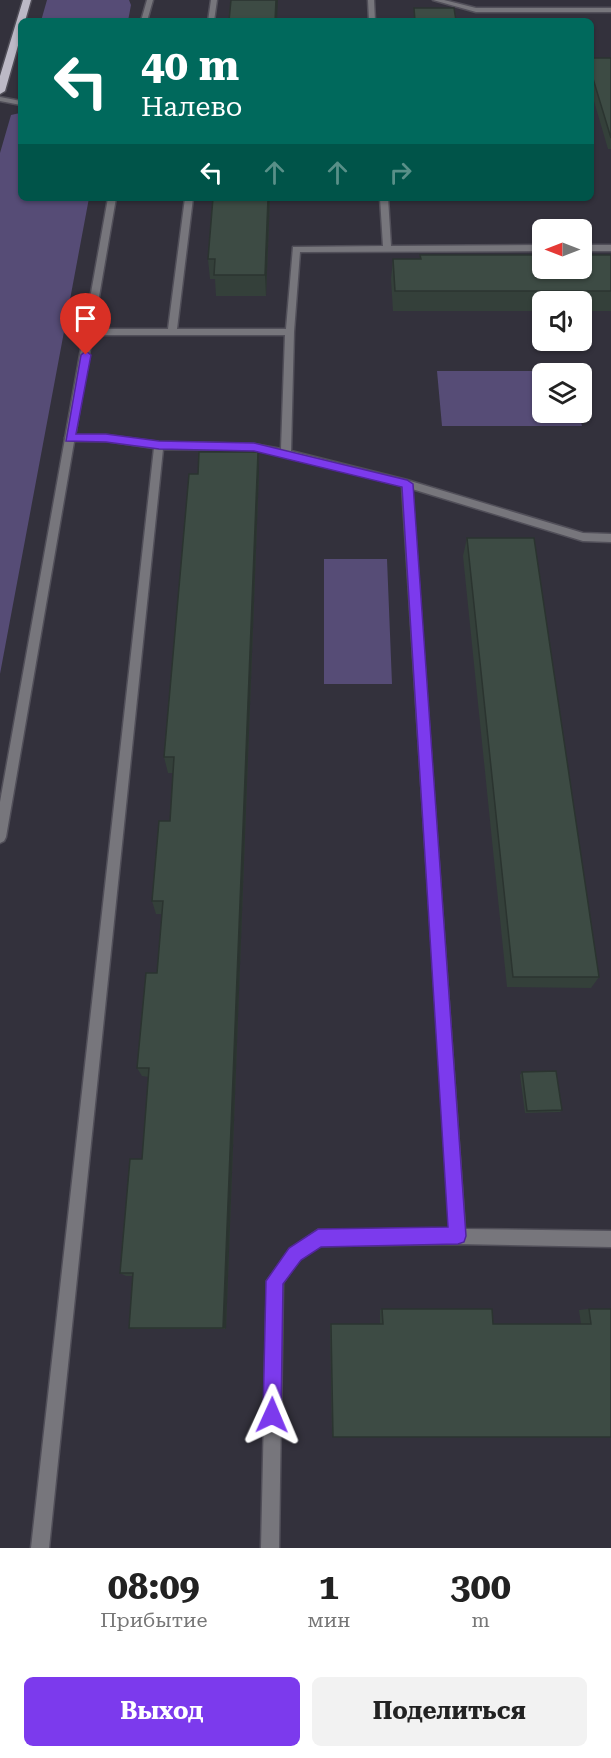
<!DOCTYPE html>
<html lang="ru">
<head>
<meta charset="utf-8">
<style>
  body { margin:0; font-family:"Roboto Serif",serif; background:#f2f2f2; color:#222; height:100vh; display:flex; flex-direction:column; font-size:22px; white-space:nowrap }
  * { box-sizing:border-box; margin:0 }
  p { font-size:20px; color:#767676 }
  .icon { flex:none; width:33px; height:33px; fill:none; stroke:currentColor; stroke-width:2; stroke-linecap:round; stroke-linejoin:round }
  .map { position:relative; height:1548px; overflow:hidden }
  .drawer { display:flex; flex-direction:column; background:#fff; flex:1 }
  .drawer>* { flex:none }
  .top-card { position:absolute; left:18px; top:18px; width:576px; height:183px; border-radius:9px; box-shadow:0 2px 4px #0004; background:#00695c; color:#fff; overflow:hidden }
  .needle { width:39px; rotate:270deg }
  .buttons { position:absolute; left:532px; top:219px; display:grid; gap:12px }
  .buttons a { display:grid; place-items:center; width:60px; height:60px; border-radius:9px; background:#fff; box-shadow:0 2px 4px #0004; font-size:30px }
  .pin { position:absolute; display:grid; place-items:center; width:51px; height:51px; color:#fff; margin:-62px -26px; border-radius:50% 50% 50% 0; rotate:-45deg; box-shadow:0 0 6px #0007 }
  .pin .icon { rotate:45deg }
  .me { position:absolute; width:66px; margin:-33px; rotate:1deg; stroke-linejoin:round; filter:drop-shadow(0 0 4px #0008) }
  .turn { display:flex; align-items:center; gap:21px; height:126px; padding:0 24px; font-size:27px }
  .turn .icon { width:78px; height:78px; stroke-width:2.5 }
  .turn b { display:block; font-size:42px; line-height:51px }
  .lanes { display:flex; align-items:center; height:57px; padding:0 24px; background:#0003; justify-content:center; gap:30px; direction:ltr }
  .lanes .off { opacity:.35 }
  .eta { display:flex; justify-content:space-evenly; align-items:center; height:102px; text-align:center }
  .eta b { font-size:36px; font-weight:700; line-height:42px }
  .cta { display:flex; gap:12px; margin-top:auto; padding:12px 24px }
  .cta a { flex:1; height:69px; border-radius:9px; background:#7c3aed; color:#fff; font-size:24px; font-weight:700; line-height:69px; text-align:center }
  .cta a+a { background:#f2f2f2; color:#222 }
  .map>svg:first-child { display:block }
</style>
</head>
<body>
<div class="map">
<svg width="611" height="1548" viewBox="0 0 611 1548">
  <rect width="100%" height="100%" fill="#33313c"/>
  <path fill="#564c76" d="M47,0h82l2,5 -3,16h-87z
    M20,113l1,85h68l-89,476v-521l11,-38z
    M437,371h134l1,2 -29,1v38l36,1 3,13h-140z
    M324,559h63l5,125h-68z"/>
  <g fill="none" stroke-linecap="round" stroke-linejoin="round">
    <defs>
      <path id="lane" d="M211,0h6l-3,21h-6z
        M368,0h6l1,21h-6z
        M433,0h11l32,8h135v4h-135z
        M185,198h8l-16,131h109l7,-82 90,-1 -3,-48h8l3,48 152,-1v6l-243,1 -6,80 -3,119 116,29 176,53 28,1v8l-28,-1 -171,-52 53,740 146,2v16l-153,-3 -138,2 -20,13 -17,24 -4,265h-18l6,-267 23,-32 28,-19 132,-1 -48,-743 -116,-30 -32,-6 -91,-1 -114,1099h-18l123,-1100 -48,-7h-36l-5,-3 5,-3h36l53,7 95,2 27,5 4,-114h-195l-4,-3 4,-3h78z
        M582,245h29v6h-29z"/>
      <path id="street" d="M147,0h6l-6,21h-6z
        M0,97l21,4v4l-21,-4z
        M108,198h8l-110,639 -2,4 -4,2v-41z"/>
      <path id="primary" d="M23,0h8l-6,21h-4v14l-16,56 -5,3v-18z"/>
    </defs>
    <use href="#lane" stroke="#514f59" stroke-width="3"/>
    <use href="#street" stroke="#514f59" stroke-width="3"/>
    <use href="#primary" stroke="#514f59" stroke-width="3"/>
    <use href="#lane" fill="#77767c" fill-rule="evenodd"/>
    <use href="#street" fill="#77767c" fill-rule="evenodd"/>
    <use href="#primary" fill="#bcb9c6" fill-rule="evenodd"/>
  </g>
  <path fill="#34403a" d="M591,58h20v91h-3l-17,-58z
    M213,198h57l-4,98h-50l-1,-17h-5l-2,-20z
    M420,255h191v56h-29v-9h-39v9h-150l-2,-32 2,-20h27z
    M259,472l-33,857h-91l-6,-1 4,-52h-7l-6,-3 22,-114 7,-82 -7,-1 -5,-8 20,-95 5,-59h-6l-4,-13 18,-80 3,-48h-5l-4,-16z
    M467,538l132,439 -8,11 -84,-1 -44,-431z
    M522,1072l40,38 -2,2 -35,1 -5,-38z
    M382,1309l111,15h88l-2,-14 10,-1 22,128h-278l-1,-3 -2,-109 1,-1h49v-14z"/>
  <path fill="#2b3430" d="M276,0h2l-1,21h-2z
    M268,198h2l-4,98 -1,-21z
    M258,452l1,20 -33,857 -3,-1z"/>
  <path fill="#3d4b44" stroke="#2b3430" stroke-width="1.5" d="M231,0h45l-1,21h-46z
    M414,8h40l2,13h-41z
    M591,58h20v80l-20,-66z
    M213,198h55l-3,77h-51l1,-16h-7z
    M420,255h123v13h39v-13h29v36h-216l-2,-32h28z
    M199,452h59l-35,876h-94l4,-55h-13l10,-114h12l7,-91h-12l9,-95h11l6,-72h-11l7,-80h11l4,-64h-10l25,-283h9z
    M467,538h67l65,439h-86z
    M556,1071l6,39 -35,1 -5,-39z
    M382,1309h110l1,15h98l-2,-15h22v128h-278l-2,-113h52z"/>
  <path fill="#7c3aed" stroke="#51269a" stroke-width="1.5" d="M86,351l5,4 -15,79h30l53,7 95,2 153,37 6,4 53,752 -2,6 -6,2 -137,3 -20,13 -18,24 -2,131 -2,7 -7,2 -7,-2 -2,-7 3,-134 23,-33 29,-19 130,-2 -46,-740 -148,-36 -95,-2 -53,-7 -40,-1 15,-86z"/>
</svg>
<div class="buttons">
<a><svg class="needle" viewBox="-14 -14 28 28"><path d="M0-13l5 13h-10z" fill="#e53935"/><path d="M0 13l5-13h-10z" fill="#767676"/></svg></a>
<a><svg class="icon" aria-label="sound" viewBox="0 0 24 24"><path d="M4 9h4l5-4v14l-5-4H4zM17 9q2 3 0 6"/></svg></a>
<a><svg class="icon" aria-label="layers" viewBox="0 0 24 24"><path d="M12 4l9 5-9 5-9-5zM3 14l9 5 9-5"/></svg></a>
</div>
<div class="pin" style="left:86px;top:355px;background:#d93025"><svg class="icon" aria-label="arrive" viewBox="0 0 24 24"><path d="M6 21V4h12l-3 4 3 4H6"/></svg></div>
<svg class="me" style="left:272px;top:1415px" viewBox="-20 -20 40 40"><path d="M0-17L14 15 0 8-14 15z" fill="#7c3aed" stroke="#fff" stroke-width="4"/></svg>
<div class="top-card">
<div class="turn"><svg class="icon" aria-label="left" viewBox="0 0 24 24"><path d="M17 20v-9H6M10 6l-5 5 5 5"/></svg><div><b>40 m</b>Налево</div></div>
<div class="lanes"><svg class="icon" aria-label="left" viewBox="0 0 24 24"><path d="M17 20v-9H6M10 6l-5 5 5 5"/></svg><svg class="icon off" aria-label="ahead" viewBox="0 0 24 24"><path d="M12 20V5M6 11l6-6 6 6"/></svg><svg class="icon off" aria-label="ahead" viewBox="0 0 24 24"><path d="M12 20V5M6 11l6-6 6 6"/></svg><svg class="icon off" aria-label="right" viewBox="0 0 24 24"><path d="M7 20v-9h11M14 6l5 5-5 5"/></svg></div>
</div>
</div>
<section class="drawer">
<div class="eta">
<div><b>08:09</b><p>Прибытие</p></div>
<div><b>1</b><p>мин</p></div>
<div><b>300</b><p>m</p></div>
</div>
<div class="cta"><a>Выход</a><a>Поделиться</a></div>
</section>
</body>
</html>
